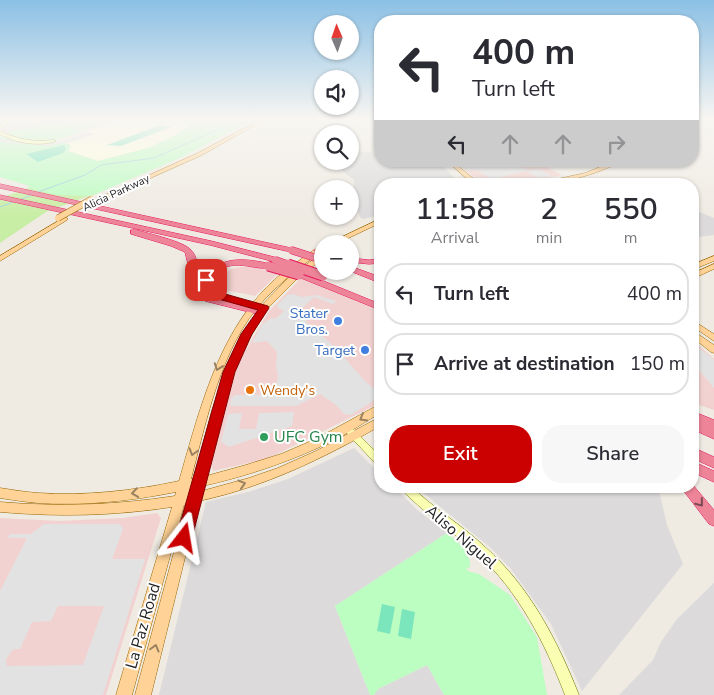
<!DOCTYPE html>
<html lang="en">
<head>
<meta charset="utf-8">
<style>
  body { margin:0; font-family:"Nunito Sans",sans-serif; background:#f7f7f7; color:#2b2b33; height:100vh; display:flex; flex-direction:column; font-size:19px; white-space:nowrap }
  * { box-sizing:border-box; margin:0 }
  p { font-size:16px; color:#7c7c81 }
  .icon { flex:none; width:28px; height:28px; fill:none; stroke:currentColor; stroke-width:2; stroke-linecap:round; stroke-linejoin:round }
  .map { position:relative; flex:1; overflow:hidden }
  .details { position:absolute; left:374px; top:178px; width:325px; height:315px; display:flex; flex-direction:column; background:#fff; border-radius:20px; box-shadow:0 1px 4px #0004 }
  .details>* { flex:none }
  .top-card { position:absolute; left:374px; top:15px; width:325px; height:152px; border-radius:20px; box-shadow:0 1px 4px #0004; background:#fff; color:#2b2b33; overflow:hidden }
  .needle { width:32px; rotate:358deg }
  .controls { position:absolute; left:314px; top:15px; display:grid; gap:10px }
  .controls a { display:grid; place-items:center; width:45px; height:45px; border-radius:50%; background:#fff; box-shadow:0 1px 4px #0004; font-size:25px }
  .pin { position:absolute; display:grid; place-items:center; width:42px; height:42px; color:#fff; margin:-21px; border-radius:10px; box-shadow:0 2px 8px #0006 }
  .me { position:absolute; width:55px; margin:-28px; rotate:14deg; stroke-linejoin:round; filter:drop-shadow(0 0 4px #0008) }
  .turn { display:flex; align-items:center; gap:18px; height:105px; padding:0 15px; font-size:22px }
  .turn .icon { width:65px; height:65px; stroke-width:2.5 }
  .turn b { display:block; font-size:35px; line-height:42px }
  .lanes { display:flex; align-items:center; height:48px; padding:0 15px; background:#0003; justify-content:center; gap:25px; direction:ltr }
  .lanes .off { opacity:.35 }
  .eta { display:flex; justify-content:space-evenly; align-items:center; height:85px; text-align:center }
  .eta b { font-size:30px; font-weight:600; line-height:35px }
  .button { display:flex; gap:10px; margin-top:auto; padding:10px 15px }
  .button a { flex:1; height:58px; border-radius:20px; background:#cb0000; color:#fff; font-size:20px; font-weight:600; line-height:58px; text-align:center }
  .button a+a { background:#f7f7f7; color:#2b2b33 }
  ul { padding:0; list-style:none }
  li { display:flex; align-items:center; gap:15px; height:62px; margin:0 10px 8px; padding:0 5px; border:2px solid #e1e1e2; border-radius:20px }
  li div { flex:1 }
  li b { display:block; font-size:19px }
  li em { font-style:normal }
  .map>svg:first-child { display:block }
</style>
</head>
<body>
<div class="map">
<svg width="714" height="695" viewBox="0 0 714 695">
  <rect width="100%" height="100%" fill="#efebe3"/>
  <path fill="#dcdada" d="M13,120h84l-56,5 -36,8 -3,-3 2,-4z
    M350,151l30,2v8h58l22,23h-80v31l-17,4 -3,-2 -6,-16v-21l-25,-19h21z
    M692,209l22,9v17l-15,2 -6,4z
    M354,448l26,26v12h13l23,23 31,24 -112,73 35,89h-211l47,-193 42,-10 40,-13z
    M415,486h243l9,39 16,39 -101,127 -31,-67 -40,-55 -20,-21z
    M714,583v112h-95l34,-35 8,-18 16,-23z
    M427,665l17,30h-70l4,-6z"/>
  <path fill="#f2d2d0" d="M454,161h71l13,6h9l15,8 -50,9 -31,-1z
    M241,267h14l23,7 -23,22 -30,-6 -6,-3v-6l4,-6 8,-6z
    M301,278l79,33v92l-113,56 -54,12 -2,-7 13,-54 15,-49 30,-50z
    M692,339l22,20v51l-21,-7z
    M157,513l4,5 -55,177h-106v-177l60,3 62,-3z"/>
  <path fill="#ffffdc" d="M120,120h59l10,6 -15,10 -26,12 -50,13 -30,-10 2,-7 -10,-3z"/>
  <path fill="#c8eea5" d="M195,148l-93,43 -56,21 -46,31v-45l101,-36z"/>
  <path fill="#bcfdc1" d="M97,120h15l-58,21 -32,-2 -17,-6 36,-8z
    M179,120h72l-67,36 -93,40 -34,-1 -30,-7 3,-2 -30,-9v-41c22,11 48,2 70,8v5l-2,2 30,10 50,-13 26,-12 15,-10z
    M447,533c10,8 25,20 23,34l-3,1 1,3 11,3 31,21 27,42 10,58h-103l-17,-30 -49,24 -4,6h-4l-35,-89z"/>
  <path fill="#7be5bc" d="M160,125l11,2 -50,19 -14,-1z
    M64,145l2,4 -3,4 -25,9 -12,-8z
    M382,604l13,3 -5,27 -13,-3z
    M402,609l13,3 -4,27 -13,-3z"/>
  <path fill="#e2e2e2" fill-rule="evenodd" d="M88,132l8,2 -28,9 -6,-1 1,1 -16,3 -47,-4v-3h3l15,3 36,1z
    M492,161h18l18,9 10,-1 14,7 -14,2 -12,-7 -25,6 10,6h-29l-4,-2 12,-3 -14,-8 -9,1 -5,-4 1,-2h15z
    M293,294l9,3 14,-2 20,6 -3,3 -19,-7 -15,14 9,3 -2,8 30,26 28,32 16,14 -4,5 -25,16 -7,-1 -8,-9 -16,-11 -24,12h-66l1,-7 4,-4h27l13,-3 3,-16 -2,-10 1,-14 -10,-11 -15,2 10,-19 10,-6 3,1 9,-8 -6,-3 -1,-3 10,-10z
    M692,348h7l15,12v28l-21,-25z
    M294,412l-2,14 -63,21 -8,-5 7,-28 14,-1 -3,16h17l3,-16z
    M44,524h76l3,5 -11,30h33l-42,136h-103v-104l27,-53h-19l2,-4h21zM58,606h46l-21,59 -76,1 -1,-6 4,-7 4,-4h6l12,-27 19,-1z"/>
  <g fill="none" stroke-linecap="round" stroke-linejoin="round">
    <path stroke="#a0d2e0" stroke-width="1" d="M218,130l24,-10
      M38,192l47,-17 16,-10 53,-7 63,-28v-3l-14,-7
      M19,200l13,-5
      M0,207l13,-5"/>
    <defs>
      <path id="secondary" d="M8,120h4l-12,9v-3z
        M0,131c19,9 33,11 54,9l2,1c-16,6 -42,2 -56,-7z
        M347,425l3,1 30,30v10l-3,-1 -33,-35 -1,-2 1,-2z
        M399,486h12c23,23 51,39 74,61 45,40 72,93 94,148h-14c-20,-52 -46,-103 -88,-142 -25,-22 -53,-40 -76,-64z"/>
      <path id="primary" d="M260,120h4l-62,35 -103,46 -5,-1 104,-47z
        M692,120h5l-5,2z
        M447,161h5l28,23h-7z
        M615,161h7c-23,13 -60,23 -87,23l50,-11z
        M65,217l3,2 -1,1 -67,41v-5z
        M380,219v4l-44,21h-9z
        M322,246v5c-21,15 -40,30 -58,49 -43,46 -57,119 -73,179l3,-1 18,-68 18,-52 31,-52 30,-31 29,-20 2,-1v5l-25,20 -30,30 -29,49 -16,52 -16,66 40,-11 35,-11 35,-15 64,-35v9c-15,9 -30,19 -46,27 -41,21 -87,36 -131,46l-1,5 47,-13 29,-10 38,-17 64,-34v9c-58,33 -116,61 -181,75l-48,194h-16l52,-191 -3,1 -52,190h-16l56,-188c-58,9 -114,10 -172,5v-10c59,5 116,3 175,-6l1,-4c-45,9 -92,14 -138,11 -12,-1 -25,-3 -38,-5v-10c13,2 25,4 38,5 47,3 95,-2 141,-12 23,-79 43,-166 114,-216 9,-6 19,-15 29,-19z
        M714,256v5l-22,9v-5z
        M714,264v5l-22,10v-5z
        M692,320l22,14v7l-22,-15z
        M692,330l22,15v8l-3,-1 -19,-15z"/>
      <path id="highway" d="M0,184l291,64 4,2 -4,2 -291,-64z
        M0,195l211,46 67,17 1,2 -4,2 -65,-17 -210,-46z
        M131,230h6c12,4 46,11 54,20 13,13 1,42 25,48 -9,-3 -13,-9 -14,-18 17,-25 42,-22 69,-16l1,2c-13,9 -42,-15 -62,14l1,7c6,5 14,8 17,11l-3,2 39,10 2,2 -5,3 -56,-14 -11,-12 -9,-37 -14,-6 -40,-12z
        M314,250l8,1v5l-8,-2z
        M350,258l19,2 11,-1v4l-11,1 -19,-2z
        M350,266l30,11v6l-30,-12z
        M304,273l76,31v6l-79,-32v-4z
        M692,411l22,9v19l-22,-10z
        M692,447l22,10v11l-22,-10z
        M692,461l22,10v11l-22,-10z
        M692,484l22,26v16l-5,-2 -29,-38h12z"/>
    </defs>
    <use href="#secondary" stroke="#6c7900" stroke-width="1"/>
    <use href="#primary" stroke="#976500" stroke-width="1"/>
    <use href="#highway" stroke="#e6175e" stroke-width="1"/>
    <use href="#secondary" fill="#fafeb2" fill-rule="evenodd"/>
    <use href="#primary" fill="#ffd398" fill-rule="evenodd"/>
    <use href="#highway" fill="#ed8498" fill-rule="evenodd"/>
    <defs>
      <path id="primary-bridge" d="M58,218l34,-19"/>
      <path id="highway-bridge-far1" d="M291,250l31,10
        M275,260l17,6"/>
      <path id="highway-bridge" d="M288,264l35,12
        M268,266l31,9"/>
    </defs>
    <use href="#primary-bridge" stroke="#976500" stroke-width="7" stroke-linecap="butt"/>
    <use href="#highway-bridge-far1" stroke="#e6175e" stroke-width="8" stroke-linecap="butt"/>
    <use href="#highway-bridge" stroke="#e6175e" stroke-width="11" stroke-linecap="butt"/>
    <use href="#primary-bridge" stroke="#ffd398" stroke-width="6"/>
    <use href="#highway-bridge-far1" stroke="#ed8498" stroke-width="7"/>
    <use href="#highway-bridge" stroke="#ed8498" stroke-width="9"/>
  </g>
  <defs><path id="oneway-chevron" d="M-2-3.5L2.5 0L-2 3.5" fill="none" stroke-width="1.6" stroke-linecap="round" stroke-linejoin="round" transform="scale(1.25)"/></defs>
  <g stroke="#9a8261">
    <use href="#oneway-chevron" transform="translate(218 367) rotate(110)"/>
    <use href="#oneway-chevron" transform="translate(363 418) rotate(150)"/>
    <use href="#oneway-chevron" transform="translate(193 452) rotate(106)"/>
    <use href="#oneway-chevron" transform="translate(242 484) rotate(-17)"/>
    <use href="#oneway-chevron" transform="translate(135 493) rotate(172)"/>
    <use href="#oneway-chevron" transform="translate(155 648) rotate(-75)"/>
  </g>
  <use stroke="#7b4c55" href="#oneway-chevron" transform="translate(700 503) rotate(51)"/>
  <linearGradient id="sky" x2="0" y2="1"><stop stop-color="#8bc0e5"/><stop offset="0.55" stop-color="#f8f6f2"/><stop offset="1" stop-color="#f8f6f2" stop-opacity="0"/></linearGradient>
  <rect width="714" height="217" fill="url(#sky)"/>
  <path fill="#cb0000" stroke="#840000" d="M206,277l4,1 2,9 6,5 50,14 1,2 -17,26 -17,38 -43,166 -2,5 -6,2 -6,-2 -2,-5 47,-166 18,-38 17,-24 -47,-13 -8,-9 -2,-8z"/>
  <g fill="#3f7fe0" stroke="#fff" stroke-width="2">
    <circle cx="338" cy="321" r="5"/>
    <circle cx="365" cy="350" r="5"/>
  </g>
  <circle fill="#e8710a" stroke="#fff" stroke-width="2" cx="250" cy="390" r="5"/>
  <circle fill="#2e9e5b" stroke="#fff" stroke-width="2" cx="264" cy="437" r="5"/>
  <g text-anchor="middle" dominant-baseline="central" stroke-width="4" stroke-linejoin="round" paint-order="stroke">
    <g font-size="11" fill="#1e1e1e" stroke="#fff">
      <text transform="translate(116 193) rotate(-25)">Alicia Parkway</text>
    </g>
    <g font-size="14" fill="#366cbe" stroke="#fff" text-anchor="end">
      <text x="328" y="313">Stater<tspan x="328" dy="16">Bros.</tspan></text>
      <text x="355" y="350">Target</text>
    </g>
    <g font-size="14" fill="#c56008" stroke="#fff" text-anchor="start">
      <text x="260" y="390">Wendy's</text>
    </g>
    <g font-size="16" fill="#27864d" stroke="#fff" text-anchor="start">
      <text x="274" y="437">UFC Gym</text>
    </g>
    <g font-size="16" fill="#1e1e1e" stroke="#fff">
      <text transform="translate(461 537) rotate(41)">Aliso Niguel</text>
      <text transform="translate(143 626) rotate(-74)">La Paz Road</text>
    </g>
  </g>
</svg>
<div class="controls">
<a><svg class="needle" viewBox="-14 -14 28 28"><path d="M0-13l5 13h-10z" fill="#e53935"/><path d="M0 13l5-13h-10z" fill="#7c7c81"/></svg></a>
<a><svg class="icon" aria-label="sound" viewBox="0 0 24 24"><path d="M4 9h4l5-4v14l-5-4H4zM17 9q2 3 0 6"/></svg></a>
<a><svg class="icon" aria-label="search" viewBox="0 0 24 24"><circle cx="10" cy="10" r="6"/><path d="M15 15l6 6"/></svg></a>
<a>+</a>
<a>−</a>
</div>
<div class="pin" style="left:206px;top:280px;background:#d93025"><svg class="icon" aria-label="arrive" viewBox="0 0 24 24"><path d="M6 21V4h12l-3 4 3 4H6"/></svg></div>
<svg class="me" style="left:184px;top:538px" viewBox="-20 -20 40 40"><path d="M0-17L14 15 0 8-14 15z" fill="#cb0000" stroke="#fff" stroke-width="4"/></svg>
<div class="top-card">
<div class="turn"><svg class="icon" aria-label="left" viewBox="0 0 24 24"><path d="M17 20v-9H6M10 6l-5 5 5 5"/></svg><div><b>400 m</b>Turn left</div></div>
<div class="lanes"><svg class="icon" aria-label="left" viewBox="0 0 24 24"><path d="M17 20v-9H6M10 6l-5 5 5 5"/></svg><svg class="icon off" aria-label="ahead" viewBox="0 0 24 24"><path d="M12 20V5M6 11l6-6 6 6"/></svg><svg class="icon off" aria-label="ahead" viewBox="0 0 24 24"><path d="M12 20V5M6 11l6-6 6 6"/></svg><svg class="icon off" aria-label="right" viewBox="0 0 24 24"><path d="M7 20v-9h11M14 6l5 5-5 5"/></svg></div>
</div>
<section class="details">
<div class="eta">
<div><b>11:58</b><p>Arrival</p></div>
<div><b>2</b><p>min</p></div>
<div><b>550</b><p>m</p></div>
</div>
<ul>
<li><svg class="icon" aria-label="left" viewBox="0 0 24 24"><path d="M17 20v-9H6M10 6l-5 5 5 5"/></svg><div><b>Turn left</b></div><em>400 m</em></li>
<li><svg class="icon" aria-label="arrive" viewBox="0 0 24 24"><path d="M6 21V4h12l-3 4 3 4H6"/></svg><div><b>Arrive at destination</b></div><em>150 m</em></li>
</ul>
<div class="button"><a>Exit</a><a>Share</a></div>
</section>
</div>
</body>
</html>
